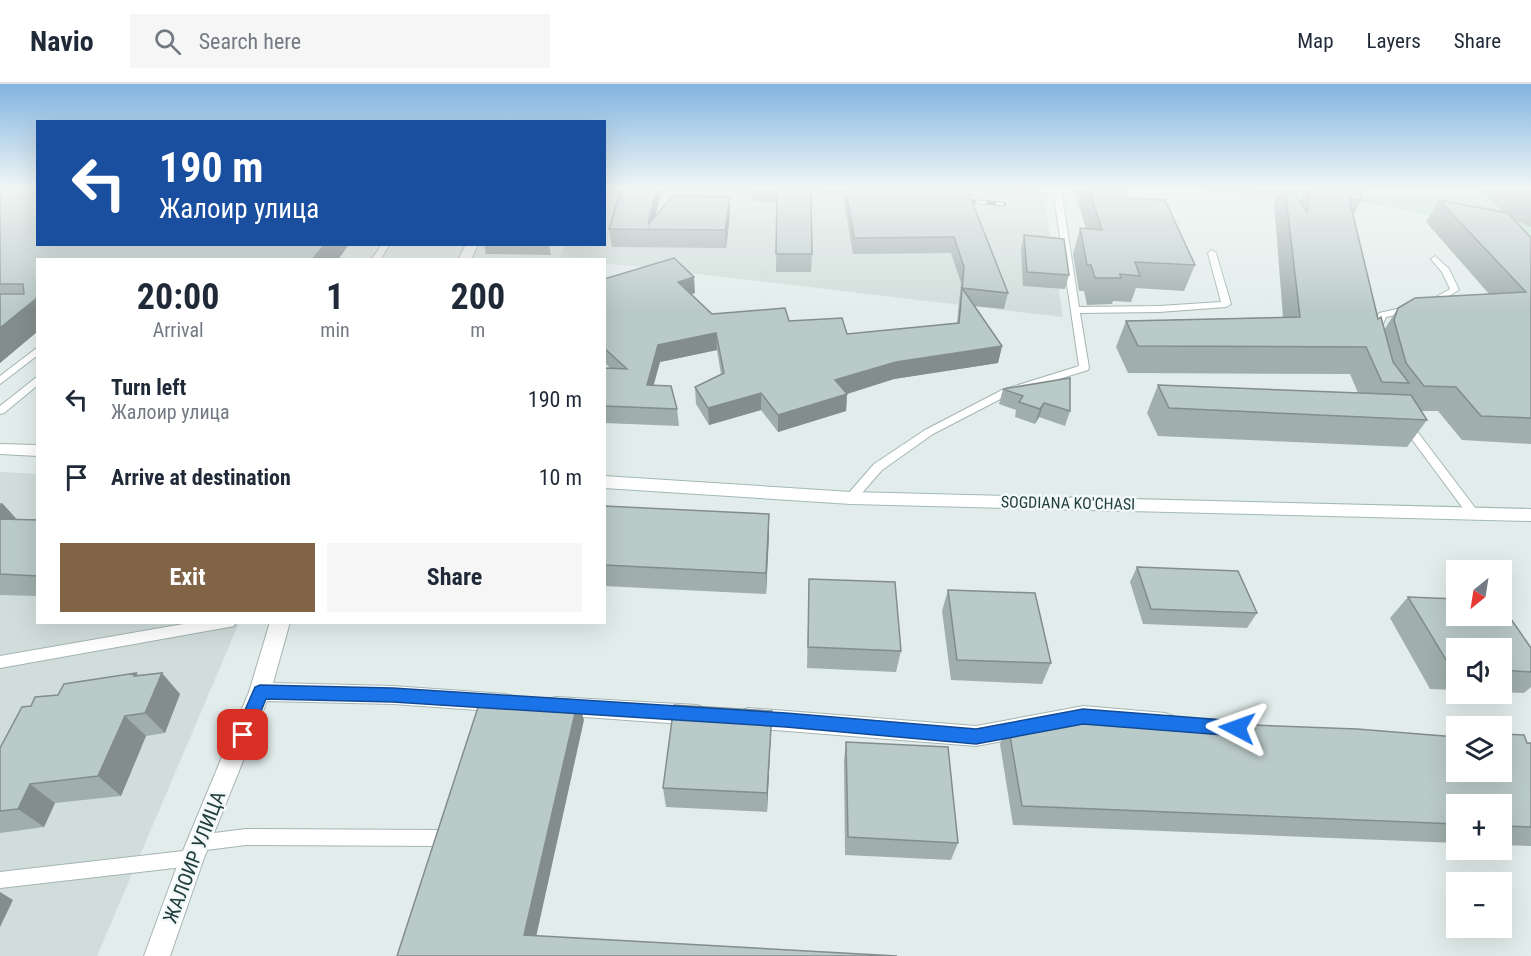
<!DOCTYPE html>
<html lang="en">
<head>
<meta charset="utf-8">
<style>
  body { margin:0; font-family:"Roboto Condensed",sans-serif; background:#f6f6f7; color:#1f2937; height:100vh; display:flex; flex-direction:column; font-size:22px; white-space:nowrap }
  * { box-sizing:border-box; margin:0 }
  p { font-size:20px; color:#747a83 }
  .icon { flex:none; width:33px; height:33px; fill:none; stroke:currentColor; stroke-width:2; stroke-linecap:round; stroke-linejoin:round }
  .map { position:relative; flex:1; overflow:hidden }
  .panel { position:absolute; left:36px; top:174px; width:570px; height:366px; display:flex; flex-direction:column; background:#fff; border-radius:0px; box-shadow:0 6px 24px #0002 }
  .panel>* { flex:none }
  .banner { position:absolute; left:36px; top:36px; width:570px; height:126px; border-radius:0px; box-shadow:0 6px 24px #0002; background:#1a4fa0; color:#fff; overflow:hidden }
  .needle { width:39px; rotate:210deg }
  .buttons { position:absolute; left:1446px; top:476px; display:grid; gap:12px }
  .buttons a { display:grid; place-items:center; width:66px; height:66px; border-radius:0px; background:#fff; box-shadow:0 6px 24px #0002; font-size:30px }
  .pin { position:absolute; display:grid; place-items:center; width:51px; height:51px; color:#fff; margin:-26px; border-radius:12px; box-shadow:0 3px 9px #0006 }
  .me { position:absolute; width:66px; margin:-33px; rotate:274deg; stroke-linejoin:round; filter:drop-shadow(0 0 4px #0008) }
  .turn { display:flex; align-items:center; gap:21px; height:126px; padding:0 24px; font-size:27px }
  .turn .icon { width:78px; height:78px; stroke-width:2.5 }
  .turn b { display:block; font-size:42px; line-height:51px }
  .eta { display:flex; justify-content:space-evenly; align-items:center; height:102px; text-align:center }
  .eta b { font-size:36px; font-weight:700; line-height:42px }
  .button { display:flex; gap:12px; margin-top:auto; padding:12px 24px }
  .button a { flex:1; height:69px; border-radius:0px; background:#806445; color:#fff; font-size:24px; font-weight:700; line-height:69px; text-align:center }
  .button a+a { background:#f6f6f7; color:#1f2937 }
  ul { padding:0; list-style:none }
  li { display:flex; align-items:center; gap:18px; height:78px; padding:0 24px }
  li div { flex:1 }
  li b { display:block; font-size:22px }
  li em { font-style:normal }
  header { display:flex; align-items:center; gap:36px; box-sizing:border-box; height:84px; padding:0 30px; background:#fff; border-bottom:2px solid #e0e1e3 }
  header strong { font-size:28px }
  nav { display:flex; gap:33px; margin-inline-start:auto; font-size:21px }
  .search { width:420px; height:54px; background:#f6f6f7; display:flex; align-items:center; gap:15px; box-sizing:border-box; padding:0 21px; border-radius:0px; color:#747a83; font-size:22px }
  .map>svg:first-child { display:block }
</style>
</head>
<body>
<header>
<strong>Navio</strong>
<div class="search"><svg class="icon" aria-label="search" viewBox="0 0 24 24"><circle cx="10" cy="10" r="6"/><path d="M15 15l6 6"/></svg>Search here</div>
<nav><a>Map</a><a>Layers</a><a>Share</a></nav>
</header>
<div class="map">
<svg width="1531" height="872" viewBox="0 0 1531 872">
  <rect width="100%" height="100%" fill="#e2edeb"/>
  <path fill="#d0ddda" d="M605,105h405l33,2 20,126 -458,-54 -1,-3 -44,-3 5,-12 39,-1z
    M1179,105h173l-5,16z
    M0,388l37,2 1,148 201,1 -142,333h-97z"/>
  <path fill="#badece" d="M1353,105h178v74l-25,-33 -156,-30z"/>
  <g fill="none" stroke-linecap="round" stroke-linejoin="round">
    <defs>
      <path id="lane" d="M1053,105h8l18,118 80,-1 62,-4 -13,-49 4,-3 4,3 15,51 -5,3 -67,5 -79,1 9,55 -1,2 -78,24 -77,40 -51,36 -27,31h-8l-2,-3 2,-3 27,-31 51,-34 77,-40 77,-24z
        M382,160h8l-10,16h-9z
        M1435,172l14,13 10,21 -27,16 -5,-3 2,-2 21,-12 -8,-17 -11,-13z
        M1410,222l5,3 -2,2 -27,6 -7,17h-6l-2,-2 8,-19z
        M38,263v8l-38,29v-8z
        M38,292v9l-34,28 -4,1v-8z
        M1406,337l4,1 66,87 2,3 -2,3h-8l-66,-89 -1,-2z
        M195,538h40l-1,4 -5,1 -229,41v-12z
        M246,745l194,1 6,2 2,6 -2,6 -6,2 -194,-1 -48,6 -6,-2 -2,-6 2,-6 6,-2z
        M192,766l6,2 2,6 -2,6 -6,2 -192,22v-16z"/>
      <path id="street" d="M0,360l38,1v11l-38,-2z
        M270,538h20l-17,61 120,3 112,8 8,2 3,7 -3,7 -8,2 -112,-8 -126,-3 -63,157 -34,98h-26l36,-98 69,-166z
        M556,613l141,8 8,3 3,7 -3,7 -8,3 -141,-10 -8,-2 -3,-7 3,-7z
        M1083,622l82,7 8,3 3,7 -3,7 -8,3 -82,-7 -107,20 -228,-18 -8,-3 -3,-7 3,-7 8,-3 228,18z"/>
      <path id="secondary" d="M466,160h12l-7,16h-13z
        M604,392l247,16 680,17v12l-680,-17 -247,-16z"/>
    </defs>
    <use href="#lane" stroke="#a4b5b4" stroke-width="2"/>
    <use href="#street" stroke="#a4b5b4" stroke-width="2"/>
    <use href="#secondary" stroke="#a0b9b7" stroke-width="2"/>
    <use href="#lane" fill="#fff" fill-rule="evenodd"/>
    <use href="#street" fill="#fff" fill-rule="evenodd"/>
    <use href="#secondary" fill="#fff" fill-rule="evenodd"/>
    <defs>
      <path id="rail" d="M827,105l31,2
        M1257,105l41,4
        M956,116l48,4"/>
    </defs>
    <use href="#rail" stroke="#5c797a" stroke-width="4.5"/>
    <use href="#rail" stroke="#f3f9f8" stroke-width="3" stroke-dasharray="10" stroke-linecap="butt"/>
  </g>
  <path fill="#a0aeac" d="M0,105l38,55h311l-11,16h-300v71l-38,32z
    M751,105h60l1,65 -1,18h-35l1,-70 -26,-1z
    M842,105h125l41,104 -4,16 -30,-3 28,40 -4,17 -104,16 -47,15 -1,17 -68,21 -17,-22 -52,15 -13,-21 -1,-17 26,-13 -4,-24 -57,12 -7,23 24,24 2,17 -75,-3v-55l7,1 -7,-7v-83l91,14 -3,1 20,20 77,7 58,13 110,-11 4,-40 -10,-30 -98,1z
    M1074,105h49l4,9 68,67 -11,26 -48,-3 -5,14 -18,-1 -1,3 -25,1 -3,-14h-5l-6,-37 7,-26 6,1z
    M1279,105h12l9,13 2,-13h60l-1,12 -8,15 25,103 6,11 14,-22 91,-14 -63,-72 13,-22 64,12 -23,-23h51v38l-17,-7 17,18v206l-69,-4 -24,-29h-17l6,9 -20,27 -249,-11 -11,-23 11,-28 200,8 -8,-19 -222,-1 -12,-26 10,-26 157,-4 -9,-115z
    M730,131l-4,33 -114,-1 -3,-18 46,-13z
    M1024,151l45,40 -4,14 -42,-3 -2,-37z
    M484,160h65l2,11 -65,-1z
    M1003,305l67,22 -5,15 -26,-9 -4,7 -20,-7 1,-7 -17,-6z
    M0,419h2l15,17h21v76l-38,-1z
    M604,422l165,8v21l-3,59 -162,-8z
    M1137,483l120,46 -10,15 -104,-4 -13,-42z
    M809,495l92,72 -5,21 -89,-4z
    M948,506l103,73 -9,21 -91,-4 -9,-69z
    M1408,513l123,51v39l-7,6 -22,-1v-44h-46v42l-26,-1 -40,-71z
    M136,589l3,3 41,18 -15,39 -19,3 -25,60 -66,7 -11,24 -44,6v-85l31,-42 27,-11z
    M1008,640l523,19v103l-29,-1v-41h-46v39l-443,-18 -13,-81z
    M771,647l-4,81 -101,-5 -3,-19z
    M846,658l112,101 -7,17 -106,-5 -1,-94z"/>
  <path fill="#828d8c" d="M656,105h6l-10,41 -4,-5z
    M730,113v18l-4,33 -1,-18z
    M325,160h24l-11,16h-26z
    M694,193l1,16 -15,5 -2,-16z
    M38,213v34l-38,32v-35z
    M716,249l1,17 -57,12 -11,40 -2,-17 11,-40z
    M1002,262l-4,17 -104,16 -60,19 1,-18 61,-18z
    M761,309v17l-52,15 -1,-17z
    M847,310l-1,17 -68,21v-17z
    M1044,319l-5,14 -4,7 5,-15z
    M2,419l20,22 -22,6v-26z
    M769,430v21l-3,59v-21z
    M136,589l18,19 8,-19 18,21 -15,39 -20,-20 -11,-37z
    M578,616l6,20 -51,231 -9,-16z
    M772,627l-1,20 -4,81v-19z
    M125,632l21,20 -25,60 -23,-20z
    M30,700l25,19 -11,24 -26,-18z
    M0,808l13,8 -13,27z"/>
  <path fill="#bacac8" stroke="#828d8c" stroke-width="1.5" d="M0,105h38v55h287l-13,16h-274v37l-38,31v-34h24l-1,-10h-23z
    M621,105h35l-8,36 25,-29 57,1 -5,33 -116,-1z
    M777,105h34l1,65h-36z
    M846,105h121l41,104 -46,-5 40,58 -106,16 -61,18 12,14 -69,21 -17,-22 -53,15 -13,-21 29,-14 -8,-40 -58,12 -11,40 24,1 6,23 -73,-3v-38l23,1 -23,-21v-69l70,-21 20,19 -16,5 34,32 73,-6 4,13 53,-3 5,16 112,-11 5,-56 -10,-30 -100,1z
    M1089,105h34l4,9 38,2 30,65 -60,-3 5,14 -20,-2 1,4h-26l-4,-13h-4l-7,-37 22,2z
    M1285,105h6l16,23 3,-23h52l-1,12 -12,-3 29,121 3,-2 12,45 16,21 -27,-1 -16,-35 -228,-1 -12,-25 174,-4z
    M1520,105h11v6l-6,-2z
    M1439,116l69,13 23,25v180l-50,-2 -25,-29 -32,-1 -18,-23 -12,-43 4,-12 17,-10 111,-6z
    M1024,151l40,4 5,36 -42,-3z
    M1070,294v33l-26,-8 -4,6 -21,-7 4,-6 -20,-7z
    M1158,301l253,10 16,25 -258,-12z
    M604,422l165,8 -3,59 -162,-8z
    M0,435l38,1v56l-38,-2z
    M1137,483l101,4 19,42 -106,-4z
    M809,495l86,3 6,69 -93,-4z
    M948,506l87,3 16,70 -94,-3z
    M1408,513l48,2v16h46v-9l29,42v24l-29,-2v-22h-46v20h-5z
    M136,589l-2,3 28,-3 -17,40 -20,3 -27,60 -68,8 -12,25 -18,2v-63l22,-41 9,-1 4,-9 23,-2 6,-11z
    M482,611l96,5 -54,235 373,21h-500z
    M674,621l98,6 -5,82 -104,-5z
    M1045,633l312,12 99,8v34h46v-37l22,1 3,8h4v84l-29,-1v-22h-46v20l-434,-18 -14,-82z
    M846,658l102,5 10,96 -110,-6z"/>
  <linearGradient id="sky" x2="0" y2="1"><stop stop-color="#81b4e0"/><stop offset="0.46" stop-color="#f2f7f6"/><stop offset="1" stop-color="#f2f7f6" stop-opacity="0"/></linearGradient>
  <rect width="1531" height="227" fill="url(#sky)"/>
  <path fill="#1a73e8" stroke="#114b97" stroke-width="1.5" d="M260,601l133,3 393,25 190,16 107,-20 154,12 6,2 2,5 -2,5 -6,3 -154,-12 -107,20 -190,-17 -393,-25 -127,-3 -17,42 -6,2 -6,-2 -3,-6 21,-48z"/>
  <g text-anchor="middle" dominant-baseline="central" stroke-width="5" stroke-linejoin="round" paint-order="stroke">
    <g font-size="16" fill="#213e3e" stroke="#f3f9f8">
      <text transform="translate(1068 419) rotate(1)">SOGDIANA KO'CHASI</text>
    </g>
    <g font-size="20" fill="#213e3e" stroke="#f3f9f8">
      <text transform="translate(194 773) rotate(-69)">ЖАЛОИР УЛИЦА</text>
    </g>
  </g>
</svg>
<div class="buttons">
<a><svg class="needle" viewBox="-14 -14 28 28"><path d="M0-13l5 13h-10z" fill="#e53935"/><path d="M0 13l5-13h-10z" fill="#747a83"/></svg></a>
<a><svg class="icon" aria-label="sound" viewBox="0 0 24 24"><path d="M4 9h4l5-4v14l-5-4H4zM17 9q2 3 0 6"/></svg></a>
<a><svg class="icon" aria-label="layers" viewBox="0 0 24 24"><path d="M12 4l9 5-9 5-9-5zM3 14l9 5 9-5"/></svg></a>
<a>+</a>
<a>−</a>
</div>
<div class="pin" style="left:243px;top:651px;background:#d93025"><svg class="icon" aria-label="arrive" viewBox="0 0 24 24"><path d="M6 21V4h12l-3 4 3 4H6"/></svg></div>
<svg class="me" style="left:1237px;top:644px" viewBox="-20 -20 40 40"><path d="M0-17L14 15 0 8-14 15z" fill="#1a73e8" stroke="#fff" stroke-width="4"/></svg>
<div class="banner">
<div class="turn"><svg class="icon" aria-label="left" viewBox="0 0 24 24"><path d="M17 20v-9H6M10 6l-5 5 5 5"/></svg><div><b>190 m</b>Жалоир улица</div></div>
</div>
<section class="panel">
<div class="eta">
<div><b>20:00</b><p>Arrival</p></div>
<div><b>1</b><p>min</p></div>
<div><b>200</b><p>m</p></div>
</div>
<ul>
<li><svg class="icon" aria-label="left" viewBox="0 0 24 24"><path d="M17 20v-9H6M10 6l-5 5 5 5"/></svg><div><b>Turn left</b><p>Жалоир улица</p></div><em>190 m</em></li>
<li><svg class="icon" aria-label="arrive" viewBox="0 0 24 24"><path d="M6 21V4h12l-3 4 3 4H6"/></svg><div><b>Arrive at destination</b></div><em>10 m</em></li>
</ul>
<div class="button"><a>Exit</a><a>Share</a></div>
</section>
</div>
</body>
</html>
